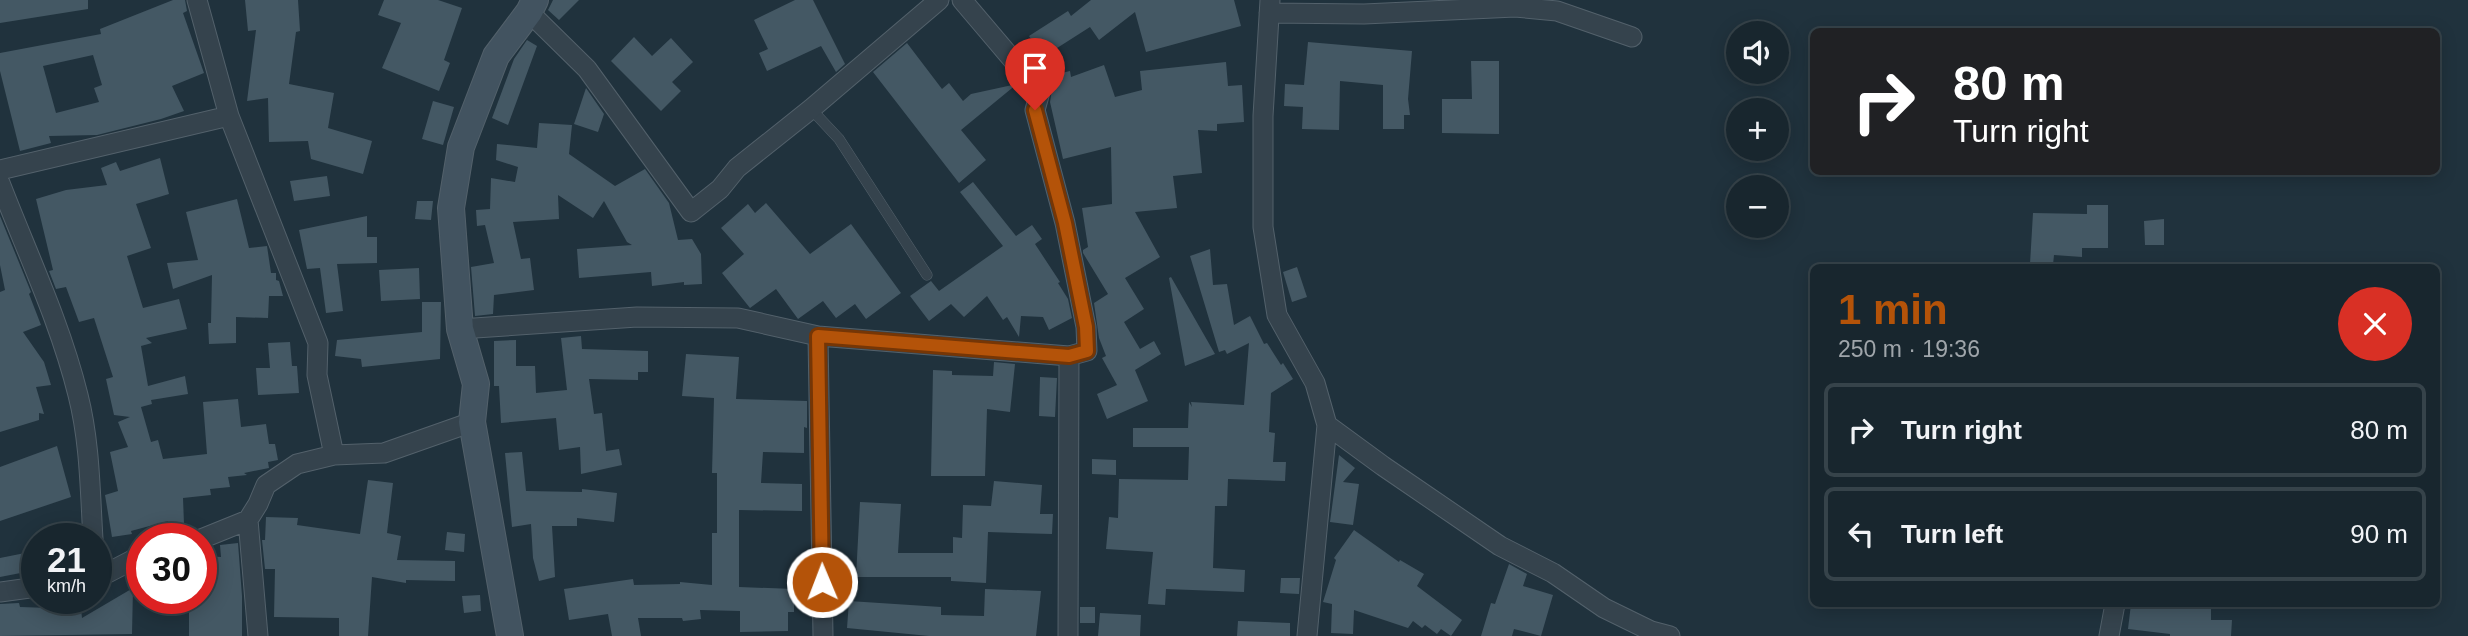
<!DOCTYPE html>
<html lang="en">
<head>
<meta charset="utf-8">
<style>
  body { margin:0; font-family:Arial,sans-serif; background:#212e36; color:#f1f3f6; height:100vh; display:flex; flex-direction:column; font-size:26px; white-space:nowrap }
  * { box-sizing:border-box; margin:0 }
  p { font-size:23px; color:#9fa5aa }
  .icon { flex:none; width:38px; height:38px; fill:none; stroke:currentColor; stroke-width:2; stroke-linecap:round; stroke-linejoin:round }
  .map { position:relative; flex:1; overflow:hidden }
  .panel { position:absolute; left:1810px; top:264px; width:630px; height:343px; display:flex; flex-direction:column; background:#18262e; border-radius:10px; box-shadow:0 4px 18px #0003,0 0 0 2px #36434a }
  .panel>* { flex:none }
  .banner { position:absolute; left:1810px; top:28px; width:630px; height:147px; border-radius:10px; box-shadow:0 4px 18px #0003,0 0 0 2px #36434a; background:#202124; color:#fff; overflow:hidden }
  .controls { position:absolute; left:1726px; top:21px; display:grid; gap:14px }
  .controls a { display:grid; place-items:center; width:63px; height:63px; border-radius:50%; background:#18262e; box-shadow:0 4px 18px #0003,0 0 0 2px #36434a; font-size:35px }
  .speed { position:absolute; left:21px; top:523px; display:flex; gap:14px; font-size:35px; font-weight:700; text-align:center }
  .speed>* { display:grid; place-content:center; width:91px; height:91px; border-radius:50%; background:#18262e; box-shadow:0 4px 18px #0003,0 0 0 2px #36434a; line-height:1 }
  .speed small { font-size:18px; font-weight:400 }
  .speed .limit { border:10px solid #d22; background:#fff; color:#111 }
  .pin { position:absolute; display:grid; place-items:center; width:60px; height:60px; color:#fff; margin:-72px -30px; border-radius:50% 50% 50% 0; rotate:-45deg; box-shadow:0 0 7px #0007 }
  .pin .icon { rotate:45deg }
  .me { position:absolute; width:77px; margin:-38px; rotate:359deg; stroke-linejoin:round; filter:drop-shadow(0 0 5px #0008) }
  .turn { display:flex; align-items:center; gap:24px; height:147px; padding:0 28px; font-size:32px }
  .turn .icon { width:91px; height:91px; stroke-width:2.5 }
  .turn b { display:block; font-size:49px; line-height:60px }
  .round { display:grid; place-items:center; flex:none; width:74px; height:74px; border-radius:37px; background:#212e36 }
  .head { display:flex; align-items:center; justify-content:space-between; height:119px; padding:0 28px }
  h1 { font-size:42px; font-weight:700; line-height:52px; color:#b45309 }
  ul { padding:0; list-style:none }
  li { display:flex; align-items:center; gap:21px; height:94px; margin:0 14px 10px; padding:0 14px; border:4px solid #36434a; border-radius:10px }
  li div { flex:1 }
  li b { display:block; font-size:26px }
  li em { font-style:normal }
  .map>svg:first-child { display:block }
</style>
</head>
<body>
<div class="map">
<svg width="2468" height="636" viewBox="0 0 2468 636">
  <rect width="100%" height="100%" fill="#20323d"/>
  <path fill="#445864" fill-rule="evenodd" d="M0,0h88v9l-88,14z
    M173,0h12l2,11 -4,2 21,60 -32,13 12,25 -23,8 -64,16 -48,1 2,7 -31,8 -20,-80v-18l101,-19 -1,-5zM93,55l9,30 -8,3 5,14 -43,11 -13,-47z
    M245,0h53l2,31 -4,1 -7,52 45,9 -6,35 44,13 -9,33 -52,-15 -3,-18 -39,1 -1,-44 -21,3 9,-71 -8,1z
    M384,0h54l24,8 -18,52 6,3 -11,28 -57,-23 19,-45 -23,-8z
    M553,0h26l-20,20 -11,-10z
    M795,0h18l32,64 -9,8 -15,-26 -54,25 -8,-18 9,-4 -14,-29z
    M1091,0h143l7,26 -95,26 -11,-40 -36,28 -9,-13 -47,30 -14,-21 39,-25 3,5z
    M634,37l18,19 19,-18 22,24 -21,20 9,9 -20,20 -50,-50z
    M527,40l10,6 -29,79 -16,-7 22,-59z
    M1308,42l104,9 -4,48 2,16h-6v14h-21v-44l-43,-4 -1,49 -37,-1 1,-22 -19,-1 1,-22 19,1z
    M907,43l35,46 7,-6 14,18 8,-7 46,-10 -56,46 25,30 -27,23 -86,-111z
    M1471,61h28v73l-57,-1v-34h30z
    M1226,62l2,24 14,-1 2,37 -27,2v7l-19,-1 4,43 -29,3 4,32 -42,4 25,45 -35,21 19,31 -20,13 16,27 14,-8 7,13 -26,16 13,31 -41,18 -10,-25 20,-9 -15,-27 4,-2 -7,-18 -5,-35 14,-9 -25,-41v-3l5,-3 -6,-39 30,-4 -1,-57 -48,12 -13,-57 2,-13 -8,-12 26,-6 1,6 33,-12 11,32 27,-7 -2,-19z
    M586,88l18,26 -6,18 -24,-8z
    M433,101l21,6 -11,38 -21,-6z
    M539,123l33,2 -3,29 46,32 30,-17 24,34 9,37 14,-1 9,15 1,30 -18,1v-3l-32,4 -1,-14 -72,6 -2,-29 55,-4 -5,-3 -23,-41 -11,17 -35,-23 1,24 -46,3 8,37 9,-1 4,32 -40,5 -1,19 -18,2 -4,-49 23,-4 -9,-38 -8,1 -1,-16 14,-1 1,-31 24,4 3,-15 -22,-7 1,-16 40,4z
    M160,158l9,36 -33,10 15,44 -24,8 16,52 36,-9 8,30 -41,9 6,5 -11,3 7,40 37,-10 3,18 -37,6 1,4 -11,3 10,35 7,-2 5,19 44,-5 -4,-52 35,-3 3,28 25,-3 3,20h6l3,16 -10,2 1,6 -25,5 3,2 -19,2 2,10 -20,2 1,6 -28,3 1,26 -15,1 -1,-4 -37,10 1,3 -20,3 -7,-42 13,-4 -8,-39 18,-5 -10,-25 12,-5 -16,-2 -8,-36 7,-2 -19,-59 -15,4 -13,-35 -10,2 -7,-18 4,-1 -17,-71 30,-9 41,-5 -6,-17 15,-6 4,9z
    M327,176l3,20 -36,5 -4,-20z
    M973,182l43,54 16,-11 10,14 -7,5 25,38 -2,1 10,16 4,19 -23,12 -6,-13 -22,-1 -2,21 -12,-20 -4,3 -16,-24 -23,21 -13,-13 -22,17 -19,-25 21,-15 8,10 64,-45 -43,-54z
    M237,199l12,49 18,-2 4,27h5v7l3,1 4,15h-14l-1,22 -32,-1v26l-27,1 -1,-21h3l1,-48 -39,14 -6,-26 31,-3 -12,-48z
    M417,201h16l-2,19 -16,-1z
    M766,203l44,51 41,-30 50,69 -35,26 -11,-15 -19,14 -13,-17 -25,18 -22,-30 -26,19 -28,-35 22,-19 -23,-26 27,-24 7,9z
    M2087,205h21v43h-26v9l-28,-2 -1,10 -23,-1 3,-51 54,1z
    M0,216l31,76 -2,2 12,31 -18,7 21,30 7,23 -15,2 8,27 -5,-1v7l-39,12v-140l5,-2 -5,-25z
    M367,216v21h10v26l-40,1 6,47 -17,2 -6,-45 -13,1 -8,-39z
    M2164,219v26h-19l-1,-24z
    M1210,249l3,36 14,-1 7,41 16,-9 14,28 3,-1 14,22 2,-2 10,16 -22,14 -2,39 6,1 -2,29h13l-1,19 -57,-2 -1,27h-12l-2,62 32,2 -1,22 -78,-3 -1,16 -17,-1 5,-52 -47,-3 3,-32 9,1 1,-39 69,1 1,-33h-56v-19h55l1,-26 3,5 -1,-5 53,3 5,-62 -22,11 -2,-4 -6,2 -29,-96z
    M1297,267l10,30 -15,5 -9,-30z
    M419,268l1,31 -39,2 -2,-31z
    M1171,277l44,77 -30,12 -16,-88z
    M422,302h19l-1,57 -78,8 -1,-8 -26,-3 2,-16 85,-8z
    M581,336l1,13 66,2v21h-10v8l-49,-1 5,35 8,-1 4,38 13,-2 3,16 -41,9 -1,-27 -21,3 -3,-32 -55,5 -2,-37h-5v-45l22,-1v26h19l1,27 31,-3 -6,-52z
    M290,342l2,24h5l2,27 -41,2 -2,-27h14l-2,-25z
    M686,354l53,3 -3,42 71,2v27l-3,-1v26l-41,-1 -2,31 41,1v27l-63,-1v77l55,2v23h-6v19l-48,1v-21l-40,-1 1,9 -18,2 -1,-3h-44l3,18h-29l-4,-22 -39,6 -5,-31 69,-10 1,6 46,-1v-2l32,3v-52h5v-60h-5l2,-75 -32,-2z
    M994,362l21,2 -5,48 -23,-3 -2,67h-54l2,-106 19,1v4l41,1z
    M1040,377l17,1 -2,39 -16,-1z
    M57,446l14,51 -71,24v-54z
    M522,452l4,39 56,1v-3l35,4 -3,29 -37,-4v8h-25l3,51 -16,4 -6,-23 -2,-34 -19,3 -7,-74z
    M1339,455l16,13 -12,14 16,2 -6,41 -23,-3z
    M1092,459l24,1v15l-24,-1z
    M368,480l25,3 -6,50 14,3 -4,24 58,1v20l-49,-1v3l-34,-6 -4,59h-29v-18l-65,-1 1,-48h-10l-3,-29h3l1,-23 32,1 -1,7 63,9z
    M994,481l48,4 -2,29h13l-1,20 -64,-2 -2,51 -35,-2v-4h-95l4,-75 41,2 -3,49h55v-16l9,1 1,-33 28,1z
    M1354,530l45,32 1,-2 24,14 -7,12 45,34 -11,16 -10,-7 -4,5 -12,-9 -3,3 -9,-7 -5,7 -54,-18 -1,24 -22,-1 1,-29 -9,-2 13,-42 -2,-2z
    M447,532l18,2 -1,18 -19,-2z
    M238,543l4,53v40h-53v-34h12v-46l20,1 -1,-12z
    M35,551l1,19 -36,7v-19z
    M1509,564l18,10 -4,12 30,9 -12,41 -27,-7 -2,7h-31l10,-33 4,1z
    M1281,578h19l-1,16 -19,-1z
    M133,588l-1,46 -132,2v-32l19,-1 1,4 61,2 1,9z
    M985,589l56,2 -5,45h-107l-82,-8 2,-27 92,6v8l43,1z
    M480,595l1,16 -17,2 -2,-17z
    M2131,604h80v16h21l-1,16h-61v-2l-42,-5z
    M1080,607h15v16h-15z
    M1100,613l41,2 -1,21h-42z
    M1238,621l52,2v13h-53z"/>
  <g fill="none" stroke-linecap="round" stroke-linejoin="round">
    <defs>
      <path id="lane" d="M811,109l28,30 88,136"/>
      <path id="street" d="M197,0l32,116 89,227 -1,32 17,80
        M962,0l78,92 -5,18 30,113 21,104 1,24 -18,5 -1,280
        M1270,0l-7,116v111l14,88 38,68 12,42 56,41 117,80 53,27 51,35 47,23 19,5
        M529,12l58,57 104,143 29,-23 17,-21 74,-59 128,-109
        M1269,13l95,1 151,-7 42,4 75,26
        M0,170l229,-54
        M0,183c27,70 60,139 78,212 12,47 12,96 15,144
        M460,329l177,-12 101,1 80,18 251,20
        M818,336l5,300
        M248,520l10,116
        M201,539l47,-19 10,-16 8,-19 31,-21 37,-9 50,-2 88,-31
        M96,579l46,-24
        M0,592l37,-5
        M1307,636l20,-211
        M2109,636l6,-32"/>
      <path id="secondary" d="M510,636l-38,-214 4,-38 -16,-55 -9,-121 10,-61 35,-91 33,-44 6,-12"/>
    </defs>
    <use href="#lane" stroke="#53616b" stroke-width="11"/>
    <use href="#street" stroke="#53616b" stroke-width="21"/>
    <use href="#secondary" stroke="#53616b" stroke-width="28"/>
    <use href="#lane" stroke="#35434d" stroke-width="10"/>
    <use href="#street" stroke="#35434d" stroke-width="19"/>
    <use href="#secondary" stroke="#425360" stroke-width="26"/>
  </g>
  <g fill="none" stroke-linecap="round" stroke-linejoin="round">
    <defs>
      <path id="route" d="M822,582l-4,-246 251,20 18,-5 -1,-24 -21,-104 -30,-113"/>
    </defs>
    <use href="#route" stroke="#753606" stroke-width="18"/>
    <use href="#route" stroke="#b45309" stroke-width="12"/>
  </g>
</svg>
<div class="controls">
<a><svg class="icon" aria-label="sound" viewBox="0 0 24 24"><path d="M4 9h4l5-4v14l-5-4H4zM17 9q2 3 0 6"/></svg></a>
<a>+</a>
<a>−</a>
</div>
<div class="speed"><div>21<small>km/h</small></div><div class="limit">30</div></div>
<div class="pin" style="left:1035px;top:110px;background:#d93025"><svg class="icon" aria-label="arrive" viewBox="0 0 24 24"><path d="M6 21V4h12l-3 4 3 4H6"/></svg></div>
<svg class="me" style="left:822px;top:582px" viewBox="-20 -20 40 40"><circle r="17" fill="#b45309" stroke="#fff" stroke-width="3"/><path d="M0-11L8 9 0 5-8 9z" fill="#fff"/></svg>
<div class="banner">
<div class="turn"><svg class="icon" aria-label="right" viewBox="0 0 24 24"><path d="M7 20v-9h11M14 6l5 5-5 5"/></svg><div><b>80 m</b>Turn right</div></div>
</div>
<section class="panel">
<div class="head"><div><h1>1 min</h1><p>250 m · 19:36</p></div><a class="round" style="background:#d93025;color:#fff"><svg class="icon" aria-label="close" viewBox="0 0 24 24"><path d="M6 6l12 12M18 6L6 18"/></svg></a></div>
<ul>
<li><svg class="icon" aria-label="right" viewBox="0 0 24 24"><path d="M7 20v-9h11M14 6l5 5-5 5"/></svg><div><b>Turn right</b></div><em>80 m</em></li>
<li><svg class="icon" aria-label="left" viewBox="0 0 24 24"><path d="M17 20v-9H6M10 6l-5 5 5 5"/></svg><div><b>Turn left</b></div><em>90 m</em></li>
</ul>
</section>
</div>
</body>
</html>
